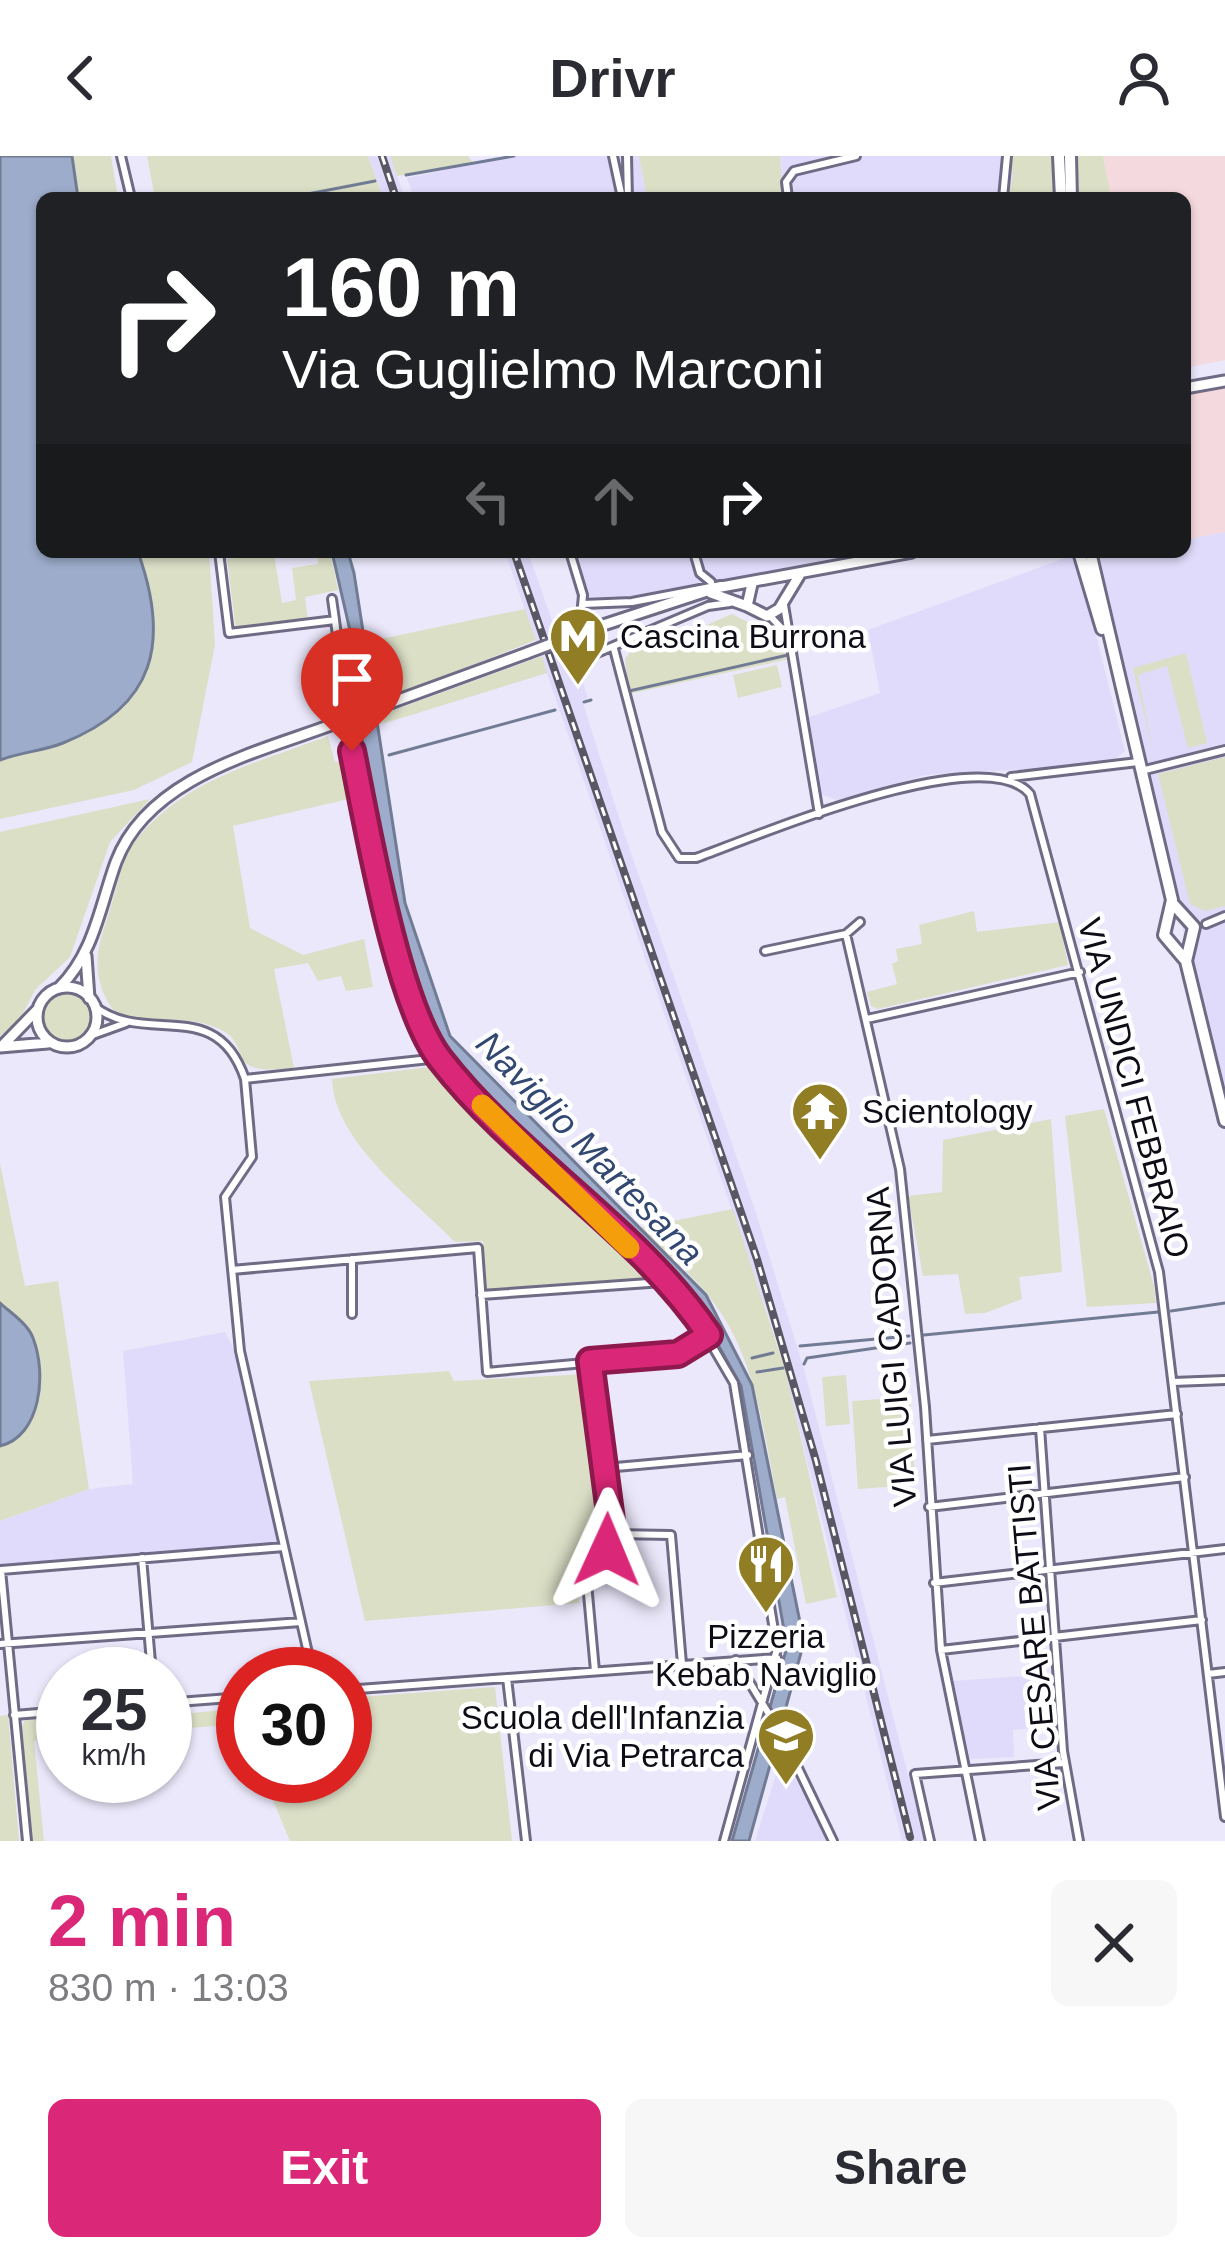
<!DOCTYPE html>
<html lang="en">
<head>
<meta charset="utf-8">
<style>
  body { margin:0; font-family:Helvetica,sans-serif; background:#f7f7f7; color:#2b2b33; height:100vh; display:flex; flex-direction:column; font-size:45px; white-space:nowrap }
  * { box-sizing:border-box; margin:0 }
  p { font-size:39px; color:#7c7c81 }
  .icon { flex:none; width:66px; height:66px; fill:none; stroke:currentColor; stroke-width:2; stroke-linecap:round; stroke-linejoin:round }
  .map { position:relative; height:1685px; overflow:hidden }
  .drawer { display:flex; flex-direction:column; background:#fff; flex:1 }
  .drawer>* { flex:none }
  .top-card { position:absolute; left:36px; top:36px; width:1155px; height:366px; border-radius:18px; box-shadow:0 3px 9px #0004; background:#202124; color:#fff; overflow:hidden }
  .speed { position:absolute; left:36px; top:1491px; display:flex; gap:24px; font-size:60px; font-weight:700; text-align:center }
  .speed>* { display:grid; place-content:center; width:156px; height:156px; border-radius:50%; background:#fff; box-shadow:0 3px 9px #0004; line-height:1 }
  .speed small { font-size:30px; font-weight:400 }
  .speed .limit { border:18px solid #d22; background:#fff; color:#111 }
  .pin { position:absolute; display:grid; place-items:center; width:102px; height:102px; color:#fff; margin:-123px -51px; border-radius:50% 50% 50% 0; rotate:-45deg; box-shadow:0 0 12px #0007 }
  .pin .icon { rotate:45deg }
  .me { position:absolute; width:132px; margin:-66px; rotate:1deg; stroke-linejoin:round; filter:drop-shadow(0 0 9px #0008) }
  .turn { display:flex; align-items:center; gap:42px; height:252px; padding:0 48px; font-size:54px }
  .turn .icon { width:156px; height:156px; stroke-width:2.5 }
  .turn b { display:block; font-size:84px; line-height:102px }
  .lanes { display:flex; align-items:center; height:114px; padding:0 48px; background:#0003; justify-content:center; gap:60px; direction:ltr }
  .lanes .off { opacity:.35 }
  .round { display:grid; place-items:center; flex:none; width:126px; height:126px; border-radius:18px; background:#f7f7f7 }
  .overview { display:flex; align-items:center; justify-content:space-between; height:204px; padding:0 48px }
  h1 { font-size:72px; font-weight:700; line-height:90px; color:#db2777 }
  .primary-button { display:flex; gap:24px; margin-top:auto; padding:24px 48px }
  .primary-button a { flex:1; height:138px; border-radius:18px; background:#db2777; color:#fff; font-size:48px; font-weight:700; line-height:138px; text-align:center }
  .primary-button a+a { background:#f7f7f7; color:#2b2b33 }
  header { display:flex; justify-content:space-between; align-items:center; height:156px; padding:0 48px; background:#fff; font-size:54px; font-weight:700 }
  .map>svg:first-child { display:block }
</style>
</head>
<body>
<header><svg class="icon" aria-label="back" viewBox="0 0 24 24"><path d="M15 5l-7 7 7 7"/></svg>Drivr<svg class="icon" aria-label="person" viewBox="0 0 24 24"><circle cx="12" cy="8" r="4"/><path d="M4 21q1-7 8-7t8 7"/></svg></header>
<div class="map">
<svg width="1225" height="1685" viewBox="0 0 1225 1685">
  <rect width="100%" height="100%" fill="#ebe8fb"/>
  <path fill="#f4d9de" d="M1103,0h122v204l-40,8v-170h-74z
    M1225,229v147l-40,8v-148z"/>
  <path fill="#e0dbfa" d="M368,0h22l15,42h-22z
    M512,0h127l8,42h-233l-7,-20z
    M780,0h231l2,22 -6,20h-224z
    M1225,376v574l-131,-548 91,-6v-12z
    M505,396h23l43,123 9,-2 8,25 -6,2 41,130 133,383 49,160 120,468h-23l-124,-497z
    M565,396h317l-242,52 -46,4 -15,-1z
    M1076,398l49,197 -16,13 -183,11 -89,25 -17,-6 -11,-77 71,-24 -12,-63z
    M225,1176l14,27 43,186 -282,22v-46l89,-32 44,-5 -10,-133z
    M1049,1518l-3,53 -33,3 1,27 -44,2 -17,-78z
    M782,1599l38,68 6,18h-71z"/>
  <path fill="#dbdfc6" d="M72,0h39l7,42h-40z
    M147,0h221l15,42h-228z
    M390,0h78l6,8 -77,12z
    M639,0h141l3,42h-136z
    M1011,0h42l4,42h-50l6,-20z
    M1074,0h29l8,42h-36z
    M138,396h71l6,93 -23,117 -58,28 -134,29v-59l56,-14 61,-34 27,-143z
    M274,398l8,49 14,-3 -4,-32 26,-4v-7l13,-1 7,34 -33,7 3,24 -72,9 -9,-71z
    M525,453l11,31 -146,57 -12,-4 -7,-52z
    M732,458l37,19 11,-1 9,27 -160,35 -4,-35 11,-15 9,8z
    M1186,497l21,90 -19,5 -21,-82 -29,9 16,81 -21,-88z
    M542,500l5,17 -165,51 4,-11z
    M777,509l5,22 -44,11 -5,-23z
    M328,580l7,26 30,-5 5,37 -137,32 17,102 53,27 61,-16 9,48 -27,4 -5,-15 -23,5 -10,-18 -34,6 20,99c-82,9 -31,-27 -85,-43 -30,-10 -68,0 -96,-15 -23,-34 -17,-60 -4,-97 7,-21 12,-52 25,-70 47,-63 123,-80 194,-107z
    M1225,601v149l-20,5 -15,-7 -32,-130z
    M150,643l-40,43 -40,115 -35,33 -16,31 -19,15v-204z
    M974,755l3,21 83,-10 8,43 -190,44 -7,-3 -4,-14 30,-8 -5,-20 6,-3 -2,-12 26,-5 -3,-19z
    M41 861a25 25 0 1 1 50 0a25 25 0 1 1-50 0Z
    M437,910l27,35 188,176 -165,13 -4,-49 -28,1c-42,-43 -121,-100 -123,-163z
    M1104,953l50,177 2,17 -69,4 -22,-191z
    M1051,963l11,153 -43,5 3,22 -37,14 -20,1 -7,-40 -35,2 -15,-80 34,-4 1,-52z
    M0,1007l25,123 33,-5 31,208 -89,32v-75c42,-10 46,-73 33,-108 -5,-14 -22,-25 -33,-35z
    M733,1053l53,164 51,224 -31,7 -21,-107 -8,2c-14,-72 -22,-147 -70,-205 -20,-24 -46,-45 -69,-66z
    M449,1215l5,10 133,-7 22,167c-39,23 -32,11 -30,62l-214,18 -56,-240z
    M846,1219l4,49 -24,2 -4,-49z
    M910,1241l5,88 -57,4 -6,-88z
    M495,1531l17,154h-222l-27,-65h82v-78z
    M238,1553l2,15 -75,6v-15z
    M8,1559l11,126h-19v-125z
    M63,1560v22l-29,3 10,100h-12l-11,-114 5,-8z"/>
  <path fill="#9cacca" stroke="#717c94" stroke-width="3" d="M0,0h72l6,42h-36v354h96c32,90 18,154 -75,191 -20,8 -42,9 -63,17z
    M332,396h16l6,21 51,330 45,133 256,259 46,90 52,257 -55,199h-17l55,-194 -46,-261 -31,-56 -51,-61 -172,-169 -49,-58 -47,-135 -24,-124 -16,-148z
    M0,1147c11,10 28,21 33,35 14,36 8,98 -33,108z"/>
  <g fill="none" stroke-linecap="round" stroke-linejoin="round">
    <path stroke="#717c94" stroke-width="3" d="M406,19l108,-19
      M287,42l88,-17
      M629,535l159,-36
      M584,546l7,-2
      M389,599l166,-45
      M1171,1155l54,-8
      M924,1179l234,-23
      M800,1190l109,-10
      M752,1202l21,-5
      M804,1208l3,-6 103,-15
      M757,1216l26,-4"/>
    <defs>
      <path id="street" d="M121,0l10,42
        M613,0l9,42
        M627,0l1,42
        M788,42l-2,-16 8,-11 62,-15
        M1003,42l4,-42
        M219,396l10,81 106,-13 16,126 33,159 45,136 66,79 198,193 41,70 43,266 -53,192
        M570,396l13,43 -3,32 17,26 111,-47 22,-3
        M694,396l6,21 11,9
        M332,443l3,21
        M583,448l49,-2 89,-17
        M784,449l35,209
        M770,460l20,21
        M614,493l48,183 17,26h17c61,-22 288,-119 334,-64l129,478 66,545
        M1141,615l84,-21
        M1011,621l127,-15
        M1206,768l19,-8
        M846,778l54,235 25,238 16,243 39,191
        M846,778l14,-12
        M765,795l81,-17
        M94,850c53,41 122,-12 151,73
        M867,863l213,-47
        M90,880l36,-13
        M352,1103v55
        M232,1114l246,-22 9,124 185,-17 37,-20
        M481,1139l182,-13
        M590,1205l24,182 -29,18 10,110
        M1173,1226l52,-2
        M1040,1272l23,323 16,90
        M927,1284l250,-26
        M605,1312l143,-13
        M929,1351l256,-30
        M614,1378l57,1 11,129
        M142,1402l10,116
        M934,1427l291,-34
        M0,1488l301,-22
        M941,1494l261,-30
        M736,1504l48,79 49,102
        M304,1518l4,-17
        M318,1518l-10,-21 -68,-302 -15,-154 27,-40 -7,-78 194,-21
        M1208,1518l17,-2
        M507,1522l19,163
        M345,1534l432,-32
        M165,1547l78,-6
        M14,1559l49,-4
        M27,1685l-26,-271 283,-23
        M930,1685l-15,-67 149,-11"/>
      <path id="secondary" d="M1185,232l40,-7
        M752,428l-5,22 20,10 12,-7 20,-33
        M711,437l36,13
        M588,474l128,-42 196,-36
        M393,546l134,-49
        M86,800l3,42
        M37 861a30 30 0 1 1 60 0a30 30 0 1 1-60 0Z
        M59,832c35,-34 41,-82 57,-126 32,-84 139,-109 215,-137
        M4,888l34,-35
        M0,891l48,-4"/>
      <path id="primary" d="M1059,0l2,42
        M1070,0l1,42
        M1079,396l23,77
        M1090,396l82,348 -8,35 22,26
        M1174,749l20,22 -8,34 39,160"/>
    </defs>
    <use href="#street" stroke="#6f6b85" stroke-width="12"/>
    <use href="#secondary" stroke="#6f6b85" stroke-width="15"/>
    <use href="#primary" stroke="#6f6b85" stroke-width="16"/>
    <use href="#street" stroke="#fff" stroke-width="6"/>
    <use href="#secondary" stroke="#fff" stroke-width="9"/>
    <use href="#primary" stroke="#fff" stroke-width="10"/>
    <defs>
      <path id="rail" d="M382,0l14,42
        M514,396l243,707 59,202 94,376"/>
    </defs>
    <use href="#rail" stroke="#595764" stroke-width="8"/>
    <use href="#rail" stroke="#fff" stroke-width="3" stroke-dasharray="9" stroke-linecap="butt"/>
    <defs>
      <path id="secondary-bridge" d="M527,497l61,-23
        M331,569l62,-23"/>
    </defs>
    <use href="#secondary-bridge" stroke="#6f6b85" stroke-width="15" stroke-linecap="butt"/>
    <use href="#secondary-bridge" stroke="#fff" stroke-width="9"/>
  </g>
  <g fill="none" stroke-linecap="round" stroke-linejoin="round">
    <defs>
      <path id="route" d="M352,595c15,73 45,253 88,308 78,101 198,170 269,276l-31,19 -88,7 24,182 -7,7"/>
    </defs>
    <use href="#route" stroke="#8e194d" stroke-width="30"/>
    <use href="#route" stroke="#db2777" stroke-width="21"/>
    <path stroke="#f59e0b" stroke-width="21" d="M482,949l147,143"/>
  </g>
  <defs>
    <symbol id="metro-pin" viewBox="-11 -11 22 30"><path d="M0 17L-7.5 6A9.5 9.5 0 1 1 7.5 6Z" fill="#907d24" stroke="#fff"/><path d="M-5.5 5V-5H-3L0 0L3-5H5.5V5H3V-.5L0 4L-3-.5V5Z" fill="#fff"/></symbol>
    <symbol id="temple-pin" viewBox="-11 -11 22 30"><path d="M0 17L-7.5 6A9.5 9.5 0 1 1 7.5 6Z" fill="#907d24" stroke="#fff"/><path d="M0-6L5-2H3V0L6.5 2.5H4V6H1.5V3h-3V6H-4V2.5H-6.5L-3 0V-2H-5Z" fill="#fff"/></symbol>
    <symbol id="restaurant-pin" viewBox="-11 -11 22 30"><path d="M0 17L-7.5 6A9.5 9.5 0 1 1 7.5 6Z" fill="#907d24" stroke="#fff"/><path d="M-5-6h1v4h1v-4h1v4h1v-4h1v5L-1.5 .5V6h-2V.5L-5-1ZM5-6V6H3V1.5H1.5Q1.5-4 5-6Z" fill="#fff"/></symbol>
    <symbol id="school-pin" viewBox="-11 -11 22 30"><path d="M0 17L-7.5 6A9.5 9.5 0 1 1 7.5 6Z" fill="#907d24" stroke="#fff"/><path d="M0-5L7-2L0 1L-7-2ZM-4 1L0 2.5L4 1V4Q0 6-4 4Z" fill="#fff"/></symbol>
  </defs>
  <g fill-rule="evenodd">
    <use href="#metro-pin" x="545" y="447" width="66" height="90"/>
    <use href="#temple-pin" x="787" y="922" width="66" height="90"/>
    <use href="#restaurant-pin" x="733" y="1375" width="66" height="90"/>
    <use href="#school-pin" x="753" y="1547" width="66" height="90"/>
  </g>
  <g text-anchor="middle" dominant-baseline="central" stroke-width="9" stroke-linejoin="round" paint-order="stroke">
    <g font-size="33" fill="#0e0c16" stroke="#fff" text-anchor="start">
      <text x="620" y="480">Cascina Burrona</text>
      <text x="862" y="955">Scientology</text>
      <text x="766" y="1480" text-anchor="middle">Pizzeria<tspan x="766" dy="38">Kebab Naviglio</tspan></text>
      <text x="744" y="1561" text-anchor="end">Scuola dell'Infanzia<tspan x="744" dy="38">di Via Petrarca</tspan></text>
    </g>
    <g font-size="33" fill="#0e0c16" stroke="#fff">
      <text transform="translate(1134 932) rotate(75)">VIA UNDICI FEBBRAIO</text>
      <text transform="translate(891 1191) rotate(-95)">VIA LUIGI CADORNA</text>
      <text transform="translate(1034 1481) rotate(-95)">VIA CESARE BATTISTI</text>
    </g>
    <g font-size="36" font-style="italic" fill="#324872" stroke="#fff">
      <text transform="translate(590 992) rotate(46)">Naviglio Martesana</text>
    </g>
  </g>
</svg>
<div class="speed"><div>25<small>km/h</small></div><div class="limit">30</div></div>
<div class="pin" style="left:352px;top:595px;background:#d93025"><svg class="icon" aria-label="arrive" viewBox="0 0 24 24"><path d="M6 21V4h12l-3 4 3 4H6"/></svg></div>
<svg class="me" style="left:607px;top:1394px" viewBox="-20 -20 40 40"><path d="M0-17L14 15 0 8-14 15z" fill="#db2777" stroke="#fff" stroke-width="4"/></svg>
<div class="top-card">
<div class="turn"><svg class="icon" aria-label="right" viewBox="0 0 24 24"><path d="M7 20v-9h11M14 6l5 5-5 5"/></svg><div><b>160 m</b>Via Guglielmo Marconi</div></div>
<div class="lanes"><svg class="icon off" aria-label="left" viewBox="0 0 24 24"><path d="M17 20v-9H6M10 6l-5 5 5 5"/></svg><svg class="icon off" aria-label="ahead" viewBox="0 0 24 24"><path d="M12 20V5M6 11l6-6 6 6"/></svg><svg class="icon" aria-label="right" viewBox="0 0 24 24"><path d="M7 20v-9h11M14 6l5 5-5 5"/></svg></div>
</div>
</div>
<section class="drawer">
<div class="overview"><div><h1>2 min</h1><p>830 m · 13:03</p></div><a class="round"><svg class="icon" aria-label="close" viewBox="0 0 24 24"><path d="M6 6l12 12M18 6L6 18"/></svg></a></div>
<div class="primary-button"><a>Exit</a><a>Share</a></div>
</section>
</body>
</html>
